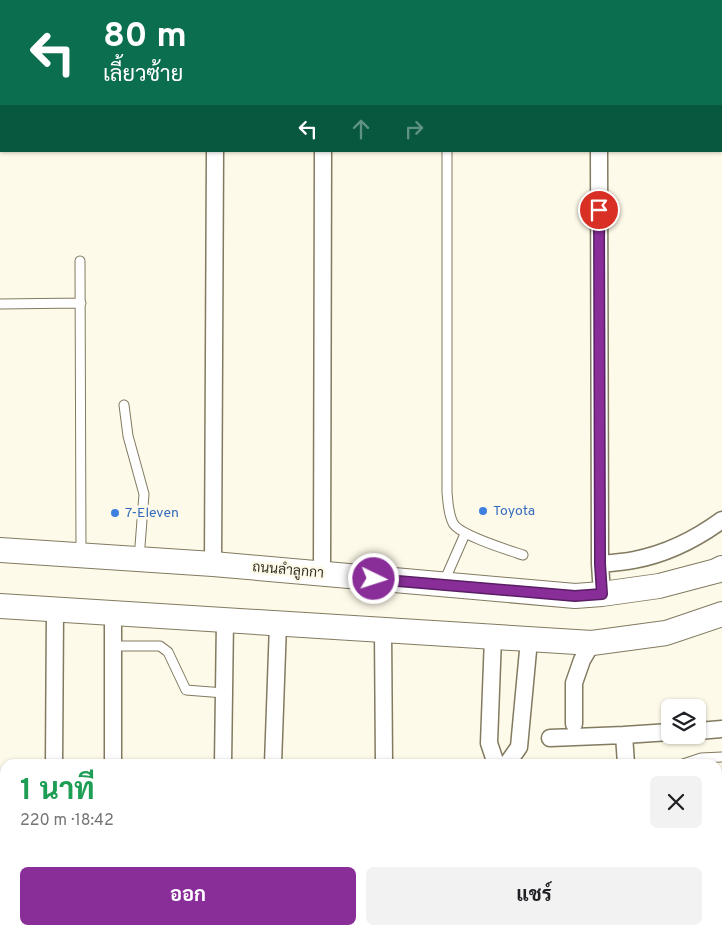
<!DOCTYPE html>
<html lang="th">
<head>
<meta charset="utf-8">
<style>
  body { margin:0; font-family:Overpass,Sarabun,sans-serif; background:#f2f2f2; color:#202124; height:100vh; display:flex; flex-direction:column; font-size:19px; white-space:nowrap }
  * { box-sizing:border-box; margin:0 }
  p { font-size:16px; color:#757577 }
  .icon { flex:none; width:28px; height:28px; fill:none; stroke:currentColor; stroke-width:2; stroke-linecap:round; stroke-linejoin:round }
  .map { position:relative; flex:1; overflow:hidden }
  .drawer { position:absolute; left:0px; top:759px; width:722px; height:176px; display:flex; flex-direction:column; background:#fff; border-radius:15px 15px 0 0; box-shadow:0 1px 4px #0004 }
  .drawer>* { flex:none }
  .top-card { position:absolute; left:0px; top:0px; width:722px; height:152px; box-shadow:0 1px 4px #0004; background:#0b6e4f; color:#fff; overflow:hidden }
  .controls { position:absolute; left:661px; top:699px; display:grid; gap:10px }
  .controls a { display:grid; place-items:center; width:45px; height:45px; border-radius:8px; background:#fff; box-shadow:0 1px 4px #0004; font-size:25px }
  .pin { position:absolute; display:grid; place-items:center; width:42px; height:42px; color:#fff; margin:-21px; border:2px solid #fff; border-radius:50%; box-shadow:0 1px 5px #0007 }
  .me { position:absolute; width:55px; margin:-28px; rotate:94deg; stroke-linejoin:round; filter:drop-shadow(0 0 4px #0008) }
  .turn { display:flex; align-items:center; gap:18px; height:105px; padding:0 20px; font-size:22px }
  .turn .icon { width:65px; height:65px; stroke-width:2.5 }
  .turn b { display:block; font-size:35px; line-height:42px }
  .lanes { display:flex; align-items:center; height:48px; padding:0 20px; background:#0003; justify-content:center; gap:25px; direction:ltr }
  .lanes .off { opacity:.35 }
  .round { display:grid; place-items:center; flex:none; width:52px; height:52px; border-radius:8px; background:#f2f2f2 }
  .overview { display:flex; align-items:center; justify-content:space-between; height:85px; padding:0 20px }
  h1 { font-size:30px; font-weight:700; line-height:38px; color:#1e9e55 }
  .cta { display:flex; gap:10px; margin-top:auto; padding:10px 20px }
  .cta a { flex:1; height:58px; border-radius:8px; background:#892e99; color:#fff; font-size:20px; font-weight:700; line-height:58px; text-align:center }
  .cta a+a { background:#f2f2f2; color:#202124 }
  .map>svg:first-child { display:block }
</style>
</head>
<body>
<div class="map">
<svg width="722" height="934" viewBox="0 0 722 934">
  <rect width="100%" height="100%" fill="#fefae9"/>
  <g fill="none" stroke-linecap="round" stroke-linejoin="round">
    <defs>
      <path id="lane" d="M448,1v-1
        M447,151v341c1,10 1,21 6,31 6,12 55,27 70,32
        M80,261l1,292
        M0,304l81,-1
        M124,405l4,31 16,58 -5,65
        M443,584l22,-50
        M113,646h47l8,6 18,38 38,3
        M683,764l18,-6 21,-1
        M114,932l63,2"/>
      <path id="street" d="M321,0v1
        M721,0v1
        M216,1v-1
        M600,1v-1
        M721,17l1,45
        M599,151l1,413 2,30
        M213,564l2,-413
        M600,564c11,-1 23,-2 34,-4 32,-6 62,-21 88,-40
        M322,575l1,-424
        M113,613v151
        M383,630l1,134
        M493,637l-4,106 7,21
        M574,724v-41l8,-23 10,-17
        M698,731l24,-2
        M550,738l74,-3
        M54,764l1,-154
        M223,764l2,-144
        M273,764l5,-140
        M507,764l12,-17 10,-107
        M626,764l-2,-29 46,-3
        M114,930v4
        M384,930v4
        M489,930v4
        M637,930v4
        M53,934v-4"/>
      <path id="secondary" d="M0,550l213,14 362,32 27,-2 57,-8 57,-15 6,-3
        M0,606l592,37 74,-10 56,-19"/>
    </defs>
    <use href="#lane" stroke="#827a61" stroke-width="11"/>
    <use href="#street" stroke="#827a61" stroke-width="19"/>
    <use href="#secondary" stroke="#827a61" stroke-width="26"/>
    <use href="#lane" stroke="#fff" stroke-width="9"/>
    <use href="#street" stroke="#fff" stroke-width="16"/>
    <use href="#secondary" stroke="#fff" stroke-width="24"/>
  </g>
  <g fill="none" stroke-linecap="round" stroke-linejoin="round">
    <defs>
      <path id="route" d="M374,579l201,17 27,-2 -2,-30 -1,-354"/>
    </defs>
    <use href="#route" stroke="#591e63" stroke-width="12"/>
    <use href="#route" stroke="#892e99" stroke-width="9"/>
  </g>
  <g fill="#3f7fe0" stroke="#fefae9" stroke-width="2">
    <circle cx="483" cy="511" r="5"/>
    <circle cx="115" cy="513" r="5"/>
  </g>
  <g text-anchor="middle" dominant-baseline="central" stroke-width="5" stroke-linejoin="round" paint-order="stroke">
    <g font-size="14" fill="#366cbe" stroke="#fefae9" text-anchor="start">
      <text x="493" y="511">Toyota</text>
      <text x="125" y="513">7-Eleven</text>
    </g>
    <g font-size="14" fill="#322f24" stroke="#fefae9">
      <text transform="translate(288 571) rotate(5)">ถนนลำลูกกา</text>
    </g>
  </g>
</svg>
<div class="controls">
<a><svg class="icon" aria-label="layers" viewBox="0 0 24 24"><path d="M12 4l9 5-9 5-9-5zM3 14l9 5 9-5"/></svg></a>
</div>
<div class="pin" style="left:599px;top:210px;background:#d93025"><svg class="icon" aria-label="arrive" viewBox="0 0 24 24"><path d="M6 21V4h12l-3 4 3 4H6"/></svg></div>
<svg class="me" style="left:374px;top:579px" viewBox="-20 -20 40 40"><circle r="17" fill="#892e99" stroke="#fff" stroke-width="3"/><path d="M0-11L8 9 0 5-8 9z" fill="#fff"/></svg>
<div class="top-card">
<div class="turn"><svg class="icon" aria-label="left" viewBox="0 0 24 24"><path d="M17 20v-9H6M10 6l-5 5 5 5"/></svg><div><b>80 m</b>เลี้ยวซ้าย</div></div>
<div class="lanes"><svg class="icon" aria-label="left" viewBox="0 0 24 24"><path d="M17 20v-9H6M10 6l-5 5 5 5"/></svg><svg class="icon off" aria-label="ahead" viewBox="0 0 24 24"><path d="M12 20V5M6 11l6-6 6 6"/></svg><svg class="icon off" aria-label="right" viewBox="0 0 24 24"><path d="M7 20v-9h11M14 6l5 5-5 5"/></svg></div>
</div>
<section class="drawer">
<div class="overview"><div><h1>1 นาที</h1><p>220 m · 18:42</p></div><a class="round"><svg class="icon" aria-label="close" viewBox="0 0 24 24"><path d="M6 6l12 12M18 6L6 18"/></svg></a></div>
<div class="cta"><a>ออก</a><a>แชร์</a></div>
</section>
</div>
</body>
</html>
